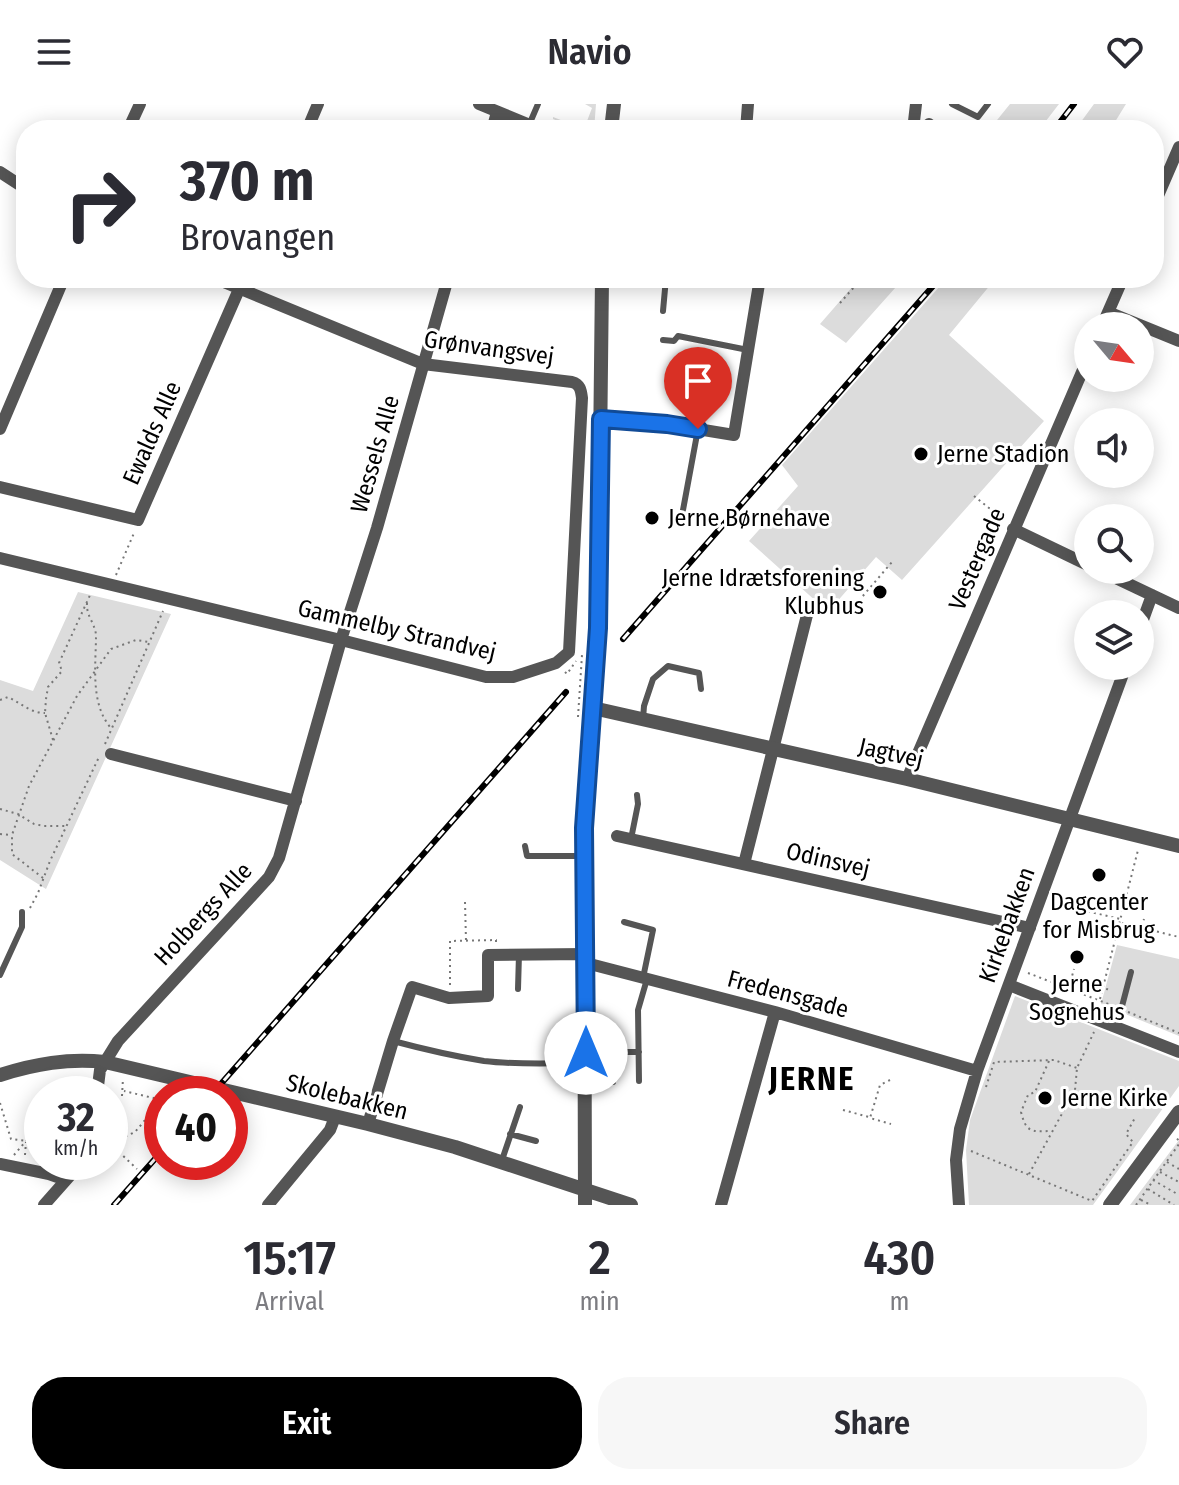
<!DOCTYPE html>
<html lang="en">
<head>
<meta charset="utf-8">
<style>
  body { margin:0; font-family:"Fira Sans Condensed",sans-serif; background:#f7f7f7; color:#2b2b33; height:100vh; display:flex; flex-direction:column; font-size:30px; white-space:nowrap }
  * { box-sizing:border-box; margin:0 }
  p { font-size:26px; color:#7c7c81 }
  .icon { flex:none; width:44px; height:44px; fill:none; stroke:currentColor; stroke-width:2; stroke-linecap:round; stroke-linejoin:round }
  .map { position:relative; height:1101px; overflow:hidden }
  .drawer { display:flex; flex-direction:column; background:#fff; flex:1 }
  .drawer>* { flex:none }
  .banner { position:absolute; left:16px; top:16px; width:1148px; height:168px; border-radius:32px; box-shadow:0 4px 20px #0003; background:#fff; color:#2b2b33; overflow:hidden }
  .needle { width:52px; rotate:119deg }
  .fabs { position:absolute; left:1074px; top:208px; display:grid; gap:16px }
  .fabs a { display:grid; place-items:center; width:80px; height:80px; border-radius:50%; background:#fff; box-shadow:0 4px 20px #0003; font-size:40px }
  .speed { position:absolute; left:24px; top:972px; display:flex; gap:16px; font-size:40px; font-weight:700; text-align:center }
  .speed>* { display:grid; place-content:center; width:104px; height:104px; border-radius:50%; background:#fff; box-shadow:0 4px 20px #0003; line-height:1 }
  .speed small { font-size:20px; font-weight:400 }
  .speed .limit { border:12px solid #d22; background:#fff; color:#111 }
  .pin { position:absolute; display:grid; place-items:center; width:68px; height:68px; color:#fff; margin:-82px -34px; border-radius:50% 50% 50% 0; rotate:-45deg; box-shadow:0 0 8px #0007 }
  .pin .icon { rotate:45deg }
  .me { position:absolute; width:88px; margin:-44px; rotate:0deg; stroke-linejoin:round; filter:drop-shadow(0 0 6px #0008) }
  .turn { display:flex; align-items:center; gap:28px; height:168px; padding:0 32px; font-size:36px }
  .turn .icon { width:104px; height:104px; stroke-width:2.5 }
  .turn b { display:block; font-size:56px; line-height:68px }
  .eta { display:flex; justify-content:space-evenly; align-items:center; height:136px; text-align:center }
  .eta b { font-size:48px; font-weight:600; line-height:56px }
  .button { display:flex; gap:16px; margin-top:auto; padding:16px 32px }
  .button a { flex:1; height:92px; border-radius:32px; background:#000; color:#fff; font-size:32px; font-weight:600; line-height:92px; text-align:center }
  .button a+a { background:#f7f7f7; color:#2b2b33 }
  header { display:flex; justify-content:space-between; align-items:center; height:104px; padding:0 32px; background:#fff; font-size:36px; font-weight:600 }
  .map>svg:first-child { display:block }
</style>
</head>
<body>
<header><svg class="icon" aria-label="menu" viewBox="0 0 24 24"><path d="M4 6h16M4 12h16M4 18h16"/></svg>Navio<svg class="icon" aria-label="heart" viewBox="0 0 24 24"><path d="M12 20l-8-8c-3-5 5-10 8-4 3-6 11-1 8 4z"/></svg></header>
<div class="map">
<svg width="1179" height="1101" viewBox="0 0 1179 1101">
  <rect width="100%" height="100%" fill="#fff"/>
  <path fill="#dcdcdc" d="M585,0h11l-2,26h-15l-26,-11v-2l31,12 8,-21z
    M1010,0h49l-20,26h-50z
    M1094,0h32l-16,26h-35z
    M860,174h44l-58,65 -26,-19z
    M947,174h49l-47,57 95,86 -142,159 -26,-23 -48,55 -79,-71 49,-55 -16,-21z
    M78,488l93,22 -125,275 -46,-29v-180l33,11z
    M1117,841l62,14v77l-78,-32z
    M1015,892l164,65v25l-86,119h-124l-3,-55 4,-30z
    M1179,1036v65h-49z"/>
  <g fill="none" stroke-linecap="round" stroke-linejoin="round">
    <path stroke="#777" stroke-width="2" stroke-dasharray="2 4" stroke-linecap="butt" d="M840,199l22,-25
      M974,392l15,12 17,8
      M116,471l18,-42
      M87,499c-1,13 8,20 9,32 0,30 -6,67 14,92
      M818,511l38,-6v-5l36,-42
      M565,568l2,2 9,-13
      M0,596l8,-3c13,6 22,16 37,16
      M578,613l4,-62
      M53,636l-8,-27 1,-14 2,-12 14,-16 -3,-8 32,-70
      M105,640l58,-133
      M0,705l18,5 16,10 10,2h21
      M0,730l11,1
      M43,774l-31,-24v-19l17,-49 48,-90 34,-47 25,-9 13,2
      M465,798l1,39
      M1053,799l67,16
      M30,804l8,-15 12,-32 49,-104
      M1122,819l57,14
      M1142,822l2,-7
      M1028,869l83,32
      M1071,877l40,9
      M450,881v-44l46,-1v4
      M1069,883l5,-18
      M1100,895l38,-149
      M1128,908l51,21
      M1049,957l-14,31 -7,3 -7,17c5,20 10,20 29,19
      M890,976l-10,5 -10,33 21,6
      M986,983l8,-25 60,-2 23,8
      M122,992l1,-18
      M0,999l11,36 31,4
      M230,1006l4,-5
      M843,1006l26,7
      M120,1035l15,-7 27,-32 -38,-9
      M1177,1036l2,-2
      M118,1042l1,6 18,17
      M971,1047l121,50 41,-59 -7,-8 10,-18
      M14,1051l12,-14
      M25,1051l1,-13
      M1167,1058l12,7
      M1160,1068l19,10
      M1029,1070l46,-84 2,-22 17,-36
      M1153,1076l26,15
      M1148,1085l26,16
      M1141,1096l10,5
      M1136,1101l43,-61"/>
    <path stroke="#555" stroke-width="6" d="M952,0l26,13 10,-13
      M529,21l9,-21
      M663,207l3,-33
      M663,236l11,1 4,-5 70,14
      M683,406l15,-81
      M643,615l1,-13 9,-27 15,-13 31,7 2,16
      M631,735l7,-35 -1,-9
      M525,742l2,10h58
      M624,818l29,8 -10,48
      M0,871l22,-48v-15
      M518,885l1,-35
      M1114,922l7,-16 10,-38
      M393,937c30,8 60,15 91,20 33,4 66,2 99,2
      M586,948h53
      M639,977l-1,-71 9,-31
      M613,978v-30
      M110,996l6,2 -6,38
      M510,1030l26,7
      M501,1059l19,-56"/>
    <path stroke="#555" stroke-width="12" d="M479,0l63,26
      M929,20v6
      M128,26l12,-26
      M307,26l11,-26
      M492,26l5,-18
      M746,26l2,-26
      M913,26l3,-26
      M0,68l26,17
      M1154,101l25,-58
      M1108,208l71,29
      M1102,222l21,-48
      M601,315l66,5 67,11 26,-157
      M0,325l64,-151
      M0,383l138,33 106,-242
      M1013,425l75,36
      M0,454l341,82 145,37h27l43,-14 13,-11 13,-254c-1,-8 -2,-14 -10,-16l-149,-18 -209,-86
      M1099,466l80,38
      M1140,524l12,-33
      M111,650l185,47
      M907,675l181,-421
      M617,732l413,92
      M744,760l63,-249
      M586,859l189,49 202,59
      M1009,881l170,67
      M97,990l3,-24 18,-29 151,-164 10,-19 62,-218 36,-112 71,-250
      M368,1020l25,-83 19,-54 37,11 39,-2v-41l98,-1
      M0,1060l49,10 17,6
      M44,1101l38,-43
      M268,1101l62,-75 5,-13
      M721,1101l54,-193
      M959,1101l-3,-45 4,-31 17,-58 149,-405"/>
    <path stroke="#555" stroke-width="14" d="M611,26l3,-26
      M598,524l4,-350
      M0,971c35,-11 68,-17 105,-13l263,62 87,23 176,58
      M585,1101l-1,-377 9,-120 314,71 272,67
      M1110,1101l69,-93"/>
    <defs>
      <path id="rail" d="M1054,26l20,-26
        M623,535l317,-361
        M212,990l354,-402
        M114,1101l48,-54"/>
    </defs>
    <use href="#rail" stroke="#000" stroke-width="6"/>
    <use href="#rail" stroke="#fff" stroke-width="3" stroke-dasharray="9" stroke-linecap="butt"/>
    <path stroke="#555" stroke-width="14" d="M593,604l5,-80"/>
  </g>
  <g fill="none" stroke-linecap="round" stroke-linejoin="round">
    <defs>
      <path id="route" d="M586,949l-2,-225 14,-200 3,-209 66,5 31,5"/>
    </defs>
    <use href="#route" stroke="#114b97" stroke-width="20"/>
    <use href="#route" stroke="#1a73e8" stroke-width="14"/>
  </g>
  <g fill="#000" stroke="#fff" stroke-width="3">
    <circle cx="921" cy="350" r="8"/>
    <circle cx="652" cy="414" r="8"/>
    <circle cx="880" cy="488" r="8"/>
    <circle cx="1099" cy="771" r="8"/>
    <circle cx="1077" cy="853" r="8"/>
    <circle cx="1045" cy="994" r="8"/>
  </g>
  <g text-anchor="middle" dominant-baseline="central" stroke-width="6" stroke-linejoin="round" paint-order="stroke">
    <g font-size="24" fill="#000" stroke="#fff">
      <text transform="translate(489 244) rotate(8)">Grønvangsvej</text>
      <text transform="translate(152 329) rotate(-66)">Ewalds Alle</text>
      <text transform="translate(375 350) rotate(-74)">Wessels Alle</text>
      <text transform="translate(977 455) rotate(-67)">Vestergade</text>
      <text transform="translate(397 526) rotate(13)">Gammelby Strandvej</text>
      <text transform="translate(891 649) rotate(13)">Jagtvej</text>
      <text transform="translate(828 756) rotate(13)">Odinsvej</text>
      <text transform="translate(203 810) rotate(-47)">Holbergs Alle</text>
      <text transform="translate(1007 821) rotate(-70)">Kirkebakken</text>
      <text transform="translate(788 890) rotate(15)">Fredensgade</text>
      <text transform="translate(347 993) rotate(14)">Skolebakken</text>
    </g>
    <g font-size="24" fill="#000" stroke="#fff" text-anchor="start">
      <text x="937" y="350">Jerne Stadion</text>
      <text x="668" y="414">Jerne Børnehave</text>
      <text x="864" y="474" text-anchor="end">Jerne Idrætsforening<tspan x="864" dy="28">Klubhus</tspan></text>
      <text x="1099" y="798" text-anchor="middle">Dagcenter<tspan x="1099" dy="28">for Misbrug</tspan></text>
      <text x="1077" y="880" text-anchor="middle">Jerne<tspan x="1077" dy="28">Sognehus</tspan></text>
      <text x="1061" y="994">Jerne Kirke</text>
    </g>
    <g font-size="32" font-weight="bold" letter-spacing="2" fill="#000" stroke="#fff">
      <text x="812" y="975">JERNE</text>
    </g>
  </g>
</svg>
<div class="fabs">
<a><svg class="needle" viewBox="-14 -14 28 28"><path d="M0-13l5 13h-10z" fill="#e53935"/><path d="M0 13l5-13h-10z" fill="#7c7c81"/></svg></a>
<a><svg class="icon" aria-label="sound" viewBox="0 0 24 24"><path d="M4 9h4l5-4v14l-5-4H4zM17 9q2 3 0 6"/></svg></a>
<a><svg class="icon" aria-label="search" viewBox="0 0 24 24"><circle cx="10" cy="10" r="6"/><path d="M15 15l6 6"/></svg></a>
<a><svg class="icon" aria-label="layers" viewBox="0 0 24 24"><path d="M12 4l9 5-9 5-9-5zM3 14l9 5 9-5"/></svg></a>
</div>
<div class="speed"><div>32<small>km/h</small></div><div class="limit">40</div></div>
<div class="pin" style="left:698px;top:325px;background:#d93025"><svg class="icon" aria-label="arrive" viewBox="0 0 24 24"><path d="M6 21V4h12l-3 4 3 4H6"/></svg></div>
<svg class="me" style="left:586px;top:949px" viewBox="-20 -20 40 40"><circle r="19" fill="#fff"/><path d="M0-13L10 11 0 6-10 11z" fill="#1a73e8"/></svg>
<div class="banner">
<div class="turn"><svg class="icon" aria-label="right" viewBox="0 0 24 24"><path d="M7 20v-9h11M14 6l5 5-5 5"/></svg><div><b>370 m</b>Brovangen</div></div>
</div>
</div>
<section class="drawer">
<div class="eta">
<div><b>15:17</b><p>Arrival</p></div>
<div><b>2</b><p>min</p></div>
<div><b>430</b><p>m</p></div>
</div>
<div class="button"><a>Exit</a><a>Share</a></div>
</section>
</body>
</html>
